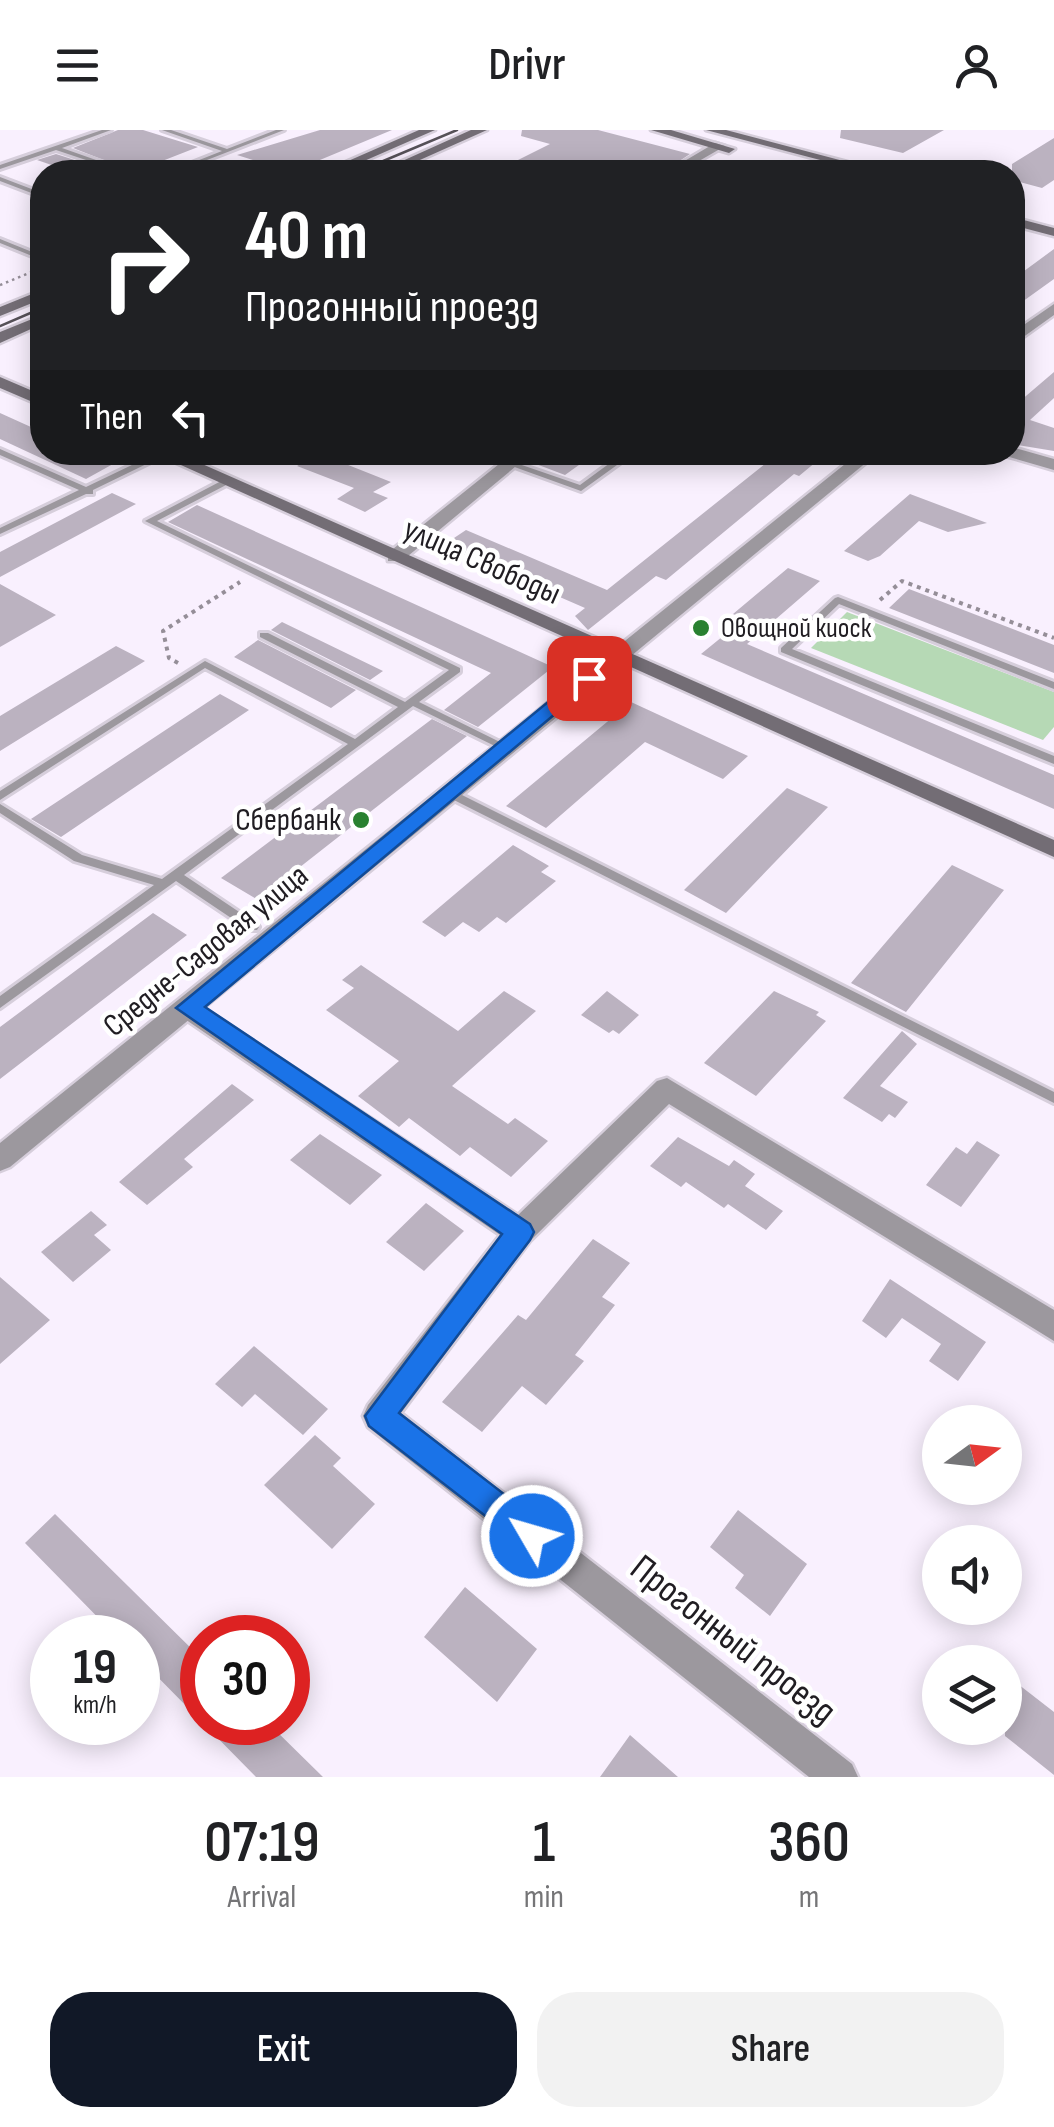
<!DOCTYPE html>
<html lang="en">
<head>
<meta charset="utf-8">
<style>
  body { margin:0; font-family:"Sofia Sans Condensed",sans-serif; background:#f2f2f2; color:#202124; height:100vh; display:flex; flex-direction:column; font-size:38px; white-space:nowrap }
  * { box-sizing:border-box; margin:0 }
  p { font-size:32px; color:#757577 }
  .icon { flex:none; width:55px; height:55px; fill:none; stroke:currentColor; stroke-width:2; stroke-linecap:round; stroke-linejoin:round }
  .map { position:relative; height:1647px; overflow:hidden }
  .drawer { display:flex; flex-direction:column; background:#fff; flex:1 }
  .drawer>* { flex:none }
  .guide { position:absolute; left:30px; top:30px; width:995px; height:305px; border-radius:40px; box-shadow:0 5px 25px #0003; background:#202124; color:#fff; overflow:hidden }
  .needle { width:65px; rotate:75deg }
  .controls { position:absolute; left:922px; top:1275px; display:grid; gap:20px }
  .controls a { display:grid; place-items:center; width:100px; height:100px; border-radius:50%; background:#fff; box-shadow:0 5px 25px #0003; font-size:50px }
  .speed { position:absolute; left:30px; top:1485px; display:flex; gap:20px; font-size:50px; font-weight:700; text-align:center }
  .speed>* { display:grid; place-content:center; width:130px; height:130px; border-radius:50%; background:#fff; box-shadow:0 5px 25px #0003; line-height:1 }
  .speed small { font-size:25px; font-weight:400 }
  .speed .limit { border:15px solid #d22; background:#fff; color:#111 }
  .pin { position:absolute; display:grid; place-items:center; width:85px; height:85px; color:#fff; margin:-42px; border-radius:20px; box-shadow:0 5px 15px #0006 }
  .me { position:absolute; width:110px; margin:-55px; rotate:308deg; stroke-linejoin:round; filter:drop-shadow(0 0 8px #0008) }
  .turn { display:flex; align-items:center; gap:35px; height:210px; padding:0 50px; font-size:45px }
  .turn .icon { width:130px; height:130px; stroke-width:2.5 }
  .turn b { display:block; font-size:70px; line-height:85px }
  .then { display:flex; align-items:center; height:95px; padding:0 50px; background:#0003; gap:20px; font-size:38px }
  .eta { display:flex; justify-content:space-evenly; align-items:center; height:170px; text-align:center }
  .eta b { font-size:60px; font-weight:600; line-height:70px }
  .action { display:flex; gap:20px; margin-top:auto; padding:20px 50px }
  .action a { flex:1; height:115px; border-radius:40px; background:#111827; color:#fff; font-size:40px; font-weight:600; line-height:115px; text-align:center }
  .action a+a { background:#f2f2f2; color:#202124 }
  header { display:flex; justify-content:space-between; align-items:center; height:130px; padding:0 50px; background:#fff; font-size:45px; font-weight:600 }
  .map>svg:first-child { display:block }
</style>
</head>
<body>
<header><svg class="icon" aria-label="menu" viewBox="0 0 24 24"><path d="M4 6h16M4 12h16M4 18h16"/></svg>Drivr<svg class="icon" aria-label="person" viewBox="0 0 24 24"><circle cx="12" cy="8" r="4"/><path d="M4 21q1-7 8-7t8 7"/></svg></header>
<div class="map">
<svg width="1054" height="1647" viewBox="0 0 1054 1647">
  <rect width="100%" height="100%" fill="#f9f0fe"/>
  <path fill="#b6d9b5" d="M847,482l207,80v35l-11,13 -232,-92z"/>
  <path fill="#bbb2c0" d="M118,0h25l55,17 -64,25 -61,-24z
    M320,0h72l-101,42 -54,-17z
    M522,0h76l92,24 -27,18h-110l-39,-10 36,-18 -29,-8z
    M841,0h103l-41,23 -63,-15z
    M1054,8v42l-12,8 -30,-8v-16z
    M56,24l56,18h-40l-35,-12z
    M1054,119v30l-42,30v-29z
    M1054,242v26l-24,22 24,8v23l-42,-7v-36z
    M0,283l42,19v20h45l26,12 -27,15 -86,-40z
    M537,322h60l-32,23 -37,-14z
    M780,322h48l-29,24 -5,-2 -128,106 -10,-4 -68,54 -13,-14 10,-8 -143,-62 24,-16 141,60z
    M318,323l73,29 -18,10 15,6 -23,14 -28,-13 17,-11 -57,-22z
    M112,363l24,11 -136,73v-25z
    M910,364l77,29 -39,9 -29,-11 -39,35 -12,5 -24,-10z
    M197,375l356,162 -75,60 -34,-17 47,-37 -323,-151z
    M788,438l32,13 -73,63 307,131v34l-353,-155 43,-35 -11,-5z
    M0,454l56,31 -56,32z
    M909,459l145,56v28l-165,-65z
    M282,492l101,49 -13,9 -99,-50z
    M258,510l98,50 -25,18 -97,-51z
    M116,516l29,15 -145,90v-35z
    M220,564l29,16 -188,127 -30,-18z
    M631,572l117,54 -25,23 -78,-37 -99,86 -40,-22z
    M432,589l35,17 -209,164 -37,-22z
    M787,658l41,19 -102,106 -42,-23z
    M513,715l36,21 -8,6 15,9 -50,42 -9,-6 -18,15 -16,-10 -18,15 -23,-15z
    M952,735l52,25 -98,122 -55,-29z
    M153,783l34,22 -187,144v-52z
    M361,835l97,66 46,-40 32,20 -84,75 56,38 7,-6 33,23 -37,36 -41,-30 -10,9 -51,-38 -10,9 -41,-31 41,-35 -73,-51 28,-22 -12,-8z
    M607,861l32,24 -20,19 -6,-4 -4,3 -28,-18z
    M774,861l45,21 -3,3 10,6 -70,75 -52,-33z
    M902,901l15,13 -37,42 28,16 -13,16 -6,-4 -7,8 -39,-24z
    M232,954l22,16 -70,59 9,8 -46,38 -28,-23z
    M320,1004l62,41 -32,30 -60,-45z
    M678,1007l51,29 5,-6 21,14 -10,12 38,25 -17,19 -38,-26 -4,4 -38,-26 -5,5 -31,-21z
    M977,1011l23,14 -39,52 -35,-22 30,-38 11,7z
    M426,1073l38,28 -40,40 -38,-29z
    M91,1081l16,14 -13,10 17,15 -38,32 -32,-30z
    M593,1109l37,24 -28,34 13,8 -40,50 9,6 -38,44 -24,-19 -40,46 -40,-30 76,-87 8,5z
    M0,1147l50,43 -50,44z
    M890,1149l96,63 -28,39 -29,-20 12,-17 -39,-26 -16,20 -24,-17z
    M254,1216l74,63 -25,26 -48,-41 -13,13 -27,-23z
    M315,1305l26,23 -8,8 42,38 -43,45 -68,-64z
    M738,1380l69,54 -37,52 -35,-28 9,-13 -34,-28z
    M55,1384l147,145v63h65l56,55h-67l-118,-120v-19h-20l-93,-95z
    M465,1457l72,62 -40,53 -73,-65z
    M1005,1544l49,38v63l-49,-39z
    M630,1605l48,42h-78z"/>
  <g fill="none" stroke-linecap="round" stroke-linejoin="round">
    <defs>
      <path id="service" d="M102,0h9l-49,18 68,24h-8l-66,-22 -56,19v-4z
        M162,0h9l56,19 49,-19h8l-108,42h-7l53,-21z
        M0,47l42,16v4l-42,-16z
        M0,109l42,17v4l-42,-17z
        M0,319l86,38 73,-35 8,2 -74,36v4h-7l-86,40v-6l79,-38 -79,-35z
        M625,322h10l-54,39 -72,-26 7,-2 64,22z
        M225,349l3,1v4l-71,37 303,147v4l-41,30 91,45 -5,3 -4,-1 -88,-43 -229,169 73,49 2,3 -2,3h-8l-73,-49 -176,127v-12l154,-111 -80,-24 -74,-48v-9l82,51 80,24 186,-135 -143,-76 -205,132v-9l205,-130 150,78 43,-32 -138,-70v-4h8l137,69 44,-32 -304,-149z
        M838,467l216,85v7l-215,-85 -47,45 262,107v8l-273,-112v-4l54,-50z
        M450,659l604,303v11l-608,-307 -2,-3z"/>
      <path id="minor" d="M715,13l10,3 -45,26h-14z
        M1012,317l42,12v11l-48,-14 -2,-4h8z
        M514,322h19l-131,109h-14v-8z
        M188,868l330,217 139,-134 10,-3 387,232v31l-385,-237 -139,137 -129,172 451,351 6,13h-49l-441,-350 -5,-11 5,-11 132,-170 -321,-220 -4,-7 4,-7z"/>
      <path id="tertiary" d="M1054,174v11l-42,30v-12z
        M860,322h19l-869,715 -10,4v-28z"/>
      <path id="secondary" d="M419,0h16l-96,42h-16z
        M471,0h16l-94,42h-15z
        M651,0h20l64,19 -6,4z
        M706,0h20l159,42h-19z
        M1012,87l42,11v8l-42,-11z
        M42,160v9l-42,17v-9z
        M42,185v9l-42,19v-11z
        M0,247l42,18v11l-42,-18z
        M152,322h23l879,388v17z"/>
    </defs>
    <use href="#service" stroke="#d6cedb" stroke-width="6"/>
    <use href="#minor" stroke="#d6cedb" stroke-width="5"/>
    <use href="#tertiary" stroke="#d6cedb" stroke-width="5"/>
    <use href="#secondary" stroke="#d6cedb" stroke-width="5"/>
    <path stroke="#958e98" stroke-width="2.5" stroke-dasharray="2.5 4" stroke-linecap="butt" d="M0,155l34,-14"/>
    <path stroke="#958e98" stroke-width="4" stroke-dasharray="4 5" stroke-linecap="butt" d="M880,470l22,-19 152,57
      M178,533l-9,-5 -6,-27 77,-49"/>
    <use href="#service" fill="#9c989e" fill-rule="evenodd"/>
    <use href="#minor" fill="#9c989e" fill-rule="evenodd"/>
    <use href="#tertiary" fill="#9c989e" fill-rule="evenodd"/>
    <use href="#secondary" fill="#736d75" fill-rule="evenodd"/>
    <path stroke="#565158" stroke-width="2.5" d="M357,42l100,-42
      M0,196l42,-18"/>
  </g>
  <path fill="#1a73e8" stroke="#114b97" stroke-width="2.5" d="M582,544l16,4 -393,329 325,217 4,8 -4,8 -131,173 145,112 4,11 -4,11 -12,5 -163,-126 -4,-10 137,-182 -326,-226z"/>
  <g fill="#298130" stroke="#fff" stroke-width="4">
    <circle cx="701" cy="498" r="10"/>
    <circle cx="361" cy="690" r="10"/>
  </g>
  <g text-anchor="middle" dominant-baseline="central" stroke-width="9" stroke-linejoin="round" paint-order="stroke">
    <g font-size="28" fill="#201d22" stroke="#fff" text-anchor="start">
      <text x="721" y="498">Овощной киоск</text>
    </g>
    <g font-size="32" fill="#201d22" stroke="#fff">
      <text transform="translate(482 432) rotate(24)">улица Свободы</text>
      <text transform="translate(206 821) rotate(-39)">Средне-Садовая улица</text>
    </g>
    <g font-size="32" fill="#201d22" stroke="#fff" text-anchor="end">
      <text x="341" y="690">Сбербанк</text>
    </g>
    <g font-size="38" fill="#201d22" stroke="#fff">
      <text transform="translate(733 1510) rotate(38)">Прогонный проезд</text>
    </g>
  </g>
</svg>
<div class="controls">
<a><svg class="needle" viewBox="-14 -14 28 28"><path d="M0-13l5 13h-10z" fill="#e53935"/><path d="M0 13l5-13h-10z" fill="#757577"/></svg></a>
<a><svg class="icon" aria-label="sound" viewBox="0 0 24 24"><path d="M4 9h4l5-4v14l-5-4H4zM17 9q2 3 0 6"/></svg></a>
<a><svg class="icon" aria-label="layers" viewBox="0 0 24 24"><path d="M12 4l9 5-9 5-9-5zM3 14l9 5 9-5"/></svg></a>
</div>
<div class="speed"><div>19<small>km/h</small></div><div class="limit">30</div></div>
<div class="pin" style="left:589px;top:548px;background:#d93025"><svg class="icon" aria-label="arrive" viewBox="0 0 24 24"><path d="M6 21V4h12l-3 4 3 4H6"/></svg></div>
<svg class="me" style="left:532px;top:1406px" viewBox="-20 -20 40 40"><circle r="17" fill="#1a73e8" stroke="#fff" stroke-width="3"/><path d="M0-11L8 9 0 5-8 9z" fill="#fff"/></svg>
<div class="guide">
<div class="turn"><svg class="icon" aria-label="right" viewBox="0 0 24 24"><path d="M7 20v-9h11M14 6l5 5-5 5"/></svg><div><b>40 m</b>Прогонный проезд</div></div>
<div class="then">Then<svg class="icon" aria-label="left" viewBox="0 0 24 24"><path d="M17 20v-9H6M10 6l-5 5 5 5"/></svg></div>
</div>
</div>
<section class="drawer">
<div class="eta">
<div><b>07:19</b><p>Arrival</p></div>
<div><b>1</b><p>min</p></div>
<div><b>360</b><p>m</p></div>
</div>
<div class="action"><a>Exit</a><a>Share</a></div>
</section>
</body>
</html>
